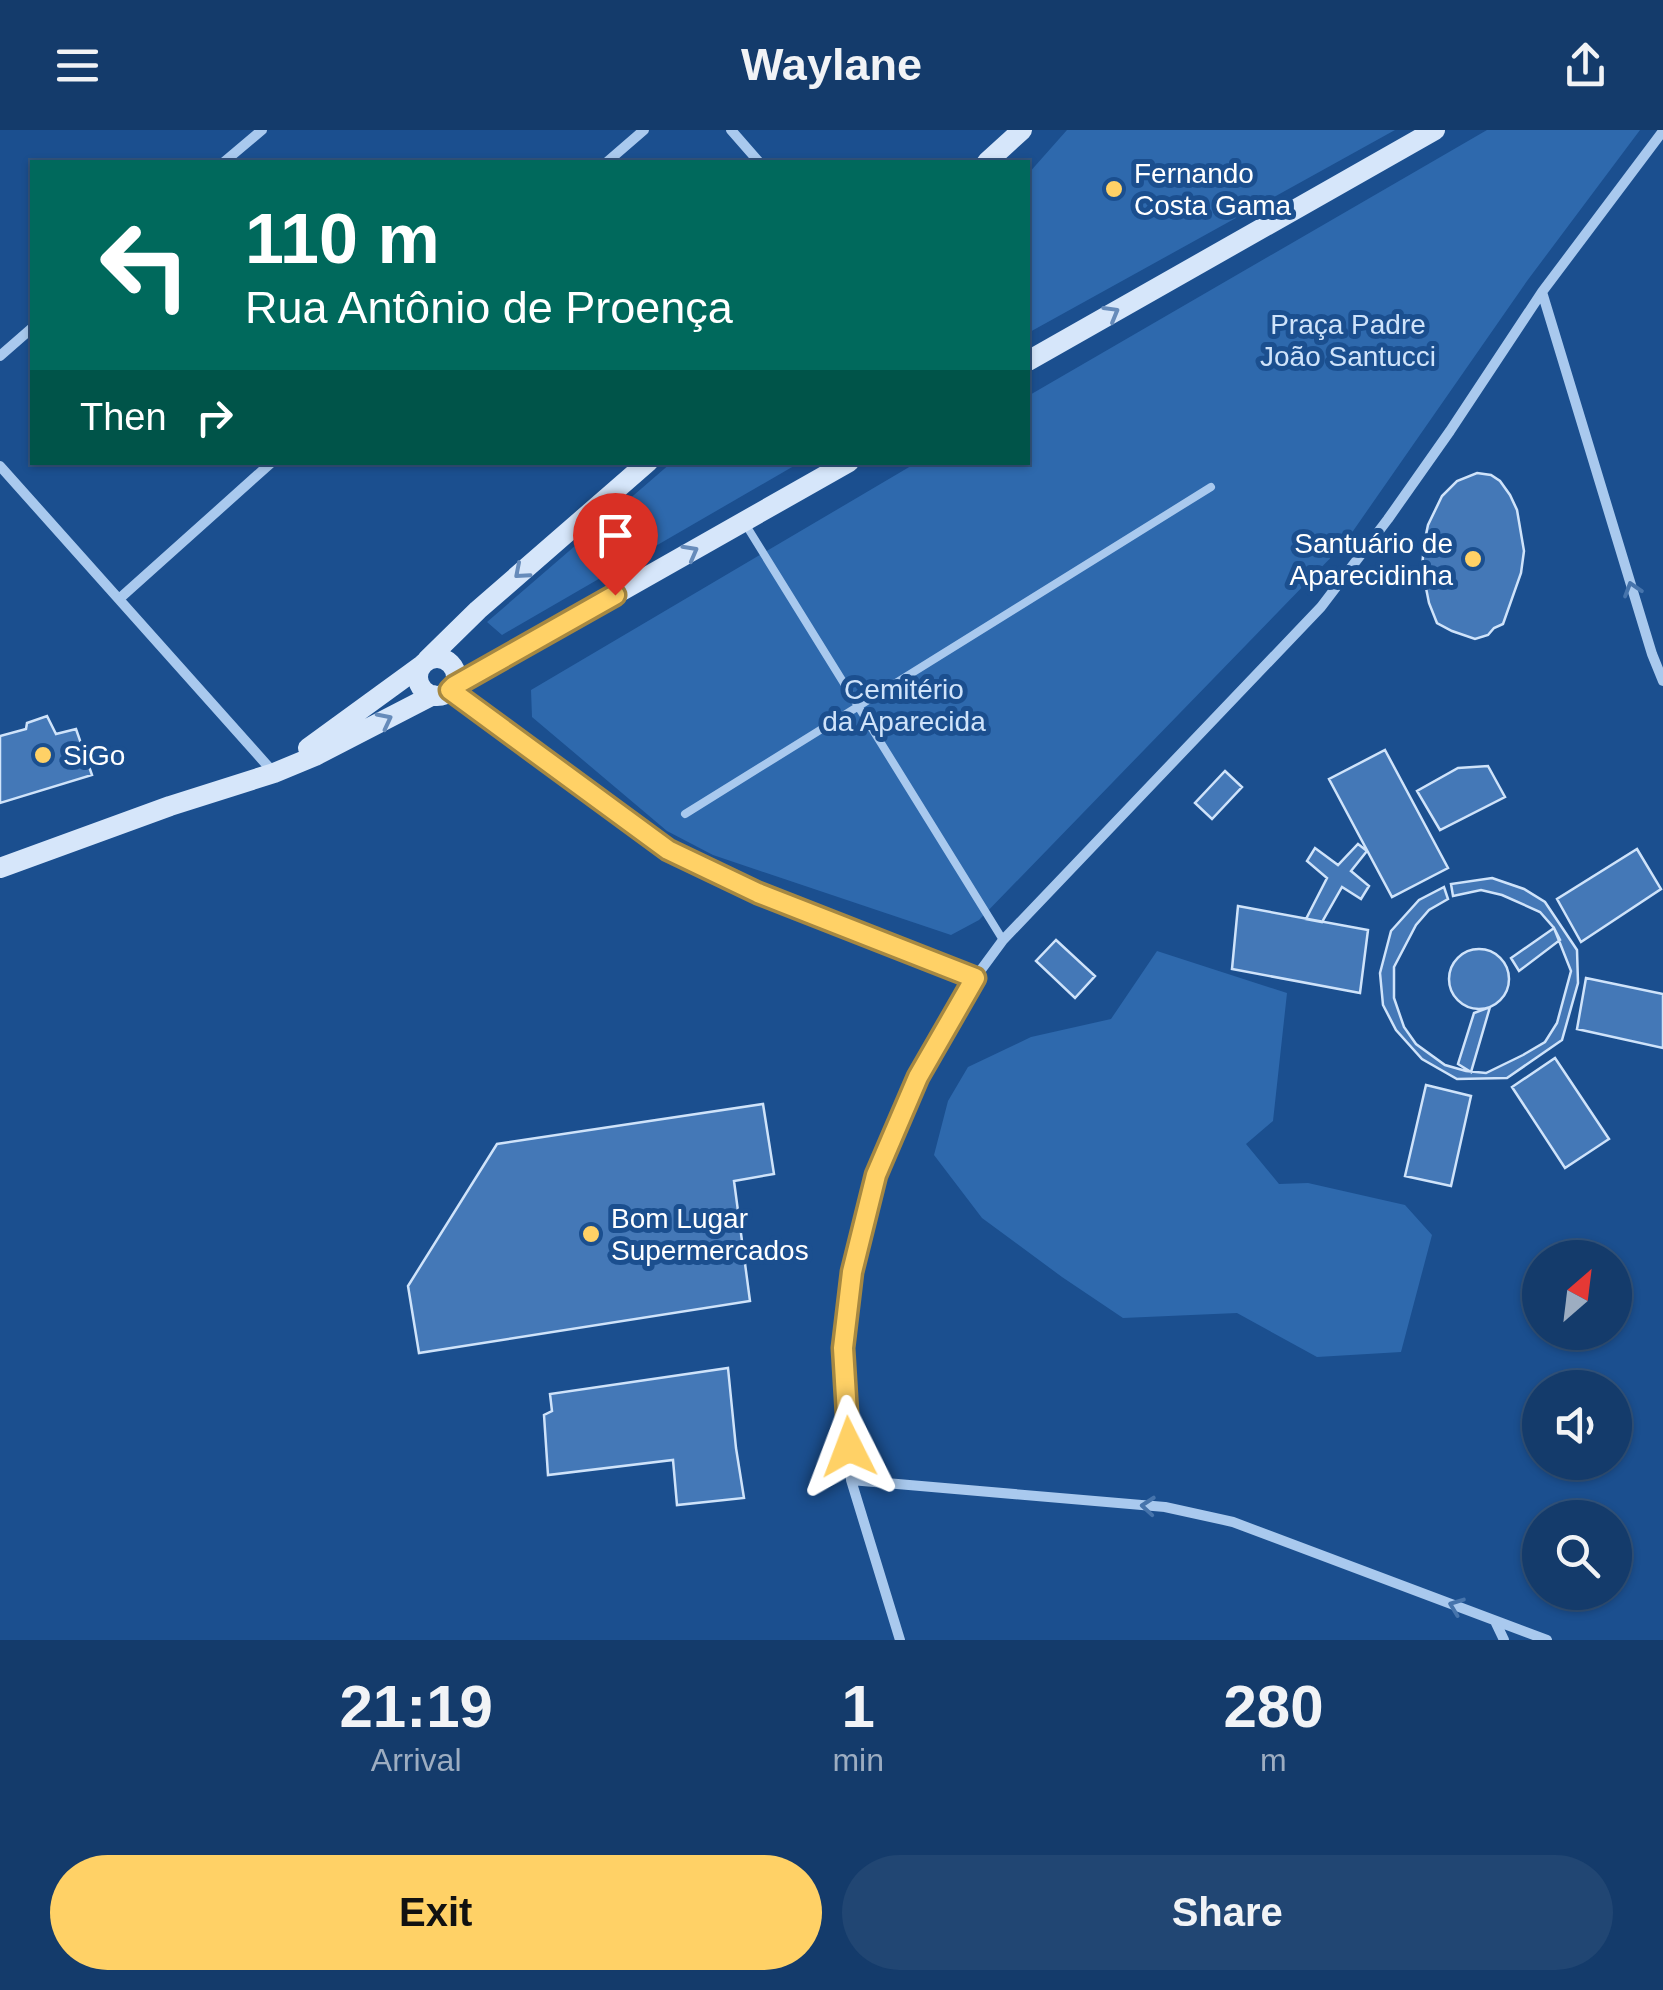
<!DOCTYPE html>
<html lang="en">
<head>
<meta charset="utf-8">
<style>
  body { margin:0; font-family:Arial,sans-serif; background:#214673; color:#f1f3f6; height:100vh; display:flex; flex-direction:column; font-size:38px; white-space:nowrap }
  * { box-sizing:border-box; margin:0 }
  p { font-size:32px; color:#9dadc1 }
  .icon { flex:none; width:55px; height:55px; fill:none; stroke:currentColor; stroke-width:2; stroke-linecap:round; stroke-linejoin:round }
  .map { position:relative; height:1510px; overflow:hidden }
  .sheet { display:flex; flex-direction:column; background:#143b6b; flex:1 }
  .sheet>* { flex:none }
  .banner { position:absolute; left:30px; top:30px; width:1000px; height:305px; border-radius:0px; box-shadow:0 2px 8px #0004,0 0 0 2px #33557e; background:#00695c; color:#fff; overflow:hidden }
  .needle { width:65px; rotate:28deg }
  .buttons { position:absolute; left:1522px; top:1110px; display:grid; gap:20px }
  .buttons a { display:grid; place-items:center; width:110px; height:110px; border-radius:50%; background:#143b6b; box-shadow:0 2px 8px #0004,0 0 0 2px #33557e; font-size:50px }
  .pin { position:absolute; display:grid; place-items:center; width:85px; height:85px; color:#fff; margin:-102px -42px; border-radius:50% 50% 50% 0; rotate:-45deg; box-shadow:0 0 10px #0007 }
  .pin .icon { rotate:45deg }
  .me { position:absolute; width:110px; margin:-55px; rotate:357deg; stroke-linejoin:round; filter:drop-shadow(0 0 8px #0008) }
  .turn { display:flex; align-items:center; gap:35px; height:210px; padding:0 50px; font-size:45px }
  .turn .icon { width:130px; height:130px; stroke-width:2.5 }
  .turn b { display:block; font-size:70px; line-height:85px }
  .then { display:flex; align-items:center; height:95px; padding:0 50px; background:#0003; gap:20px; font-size:38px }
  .eta { display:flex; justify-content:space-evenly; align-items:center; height:170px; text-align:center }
  .eta b { font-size:60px; font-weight:700; line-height:70px }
  .cta { display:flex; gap:20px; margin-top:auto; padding:20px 50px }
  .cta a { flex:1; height:115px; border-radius:60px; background:#ffd166; color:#111; font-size:40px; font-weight:700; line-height:115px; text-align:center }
  .cta a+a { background:#214673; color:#f1f3f6 }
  header { display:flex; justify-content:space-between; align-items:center; height:130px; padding:0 50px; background:#143b6b; font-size:45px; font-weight:700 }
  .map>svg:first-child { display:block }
</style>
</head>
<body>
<header><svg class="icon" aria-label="menu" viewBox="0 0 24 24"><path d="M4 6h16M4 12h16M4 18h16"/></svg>Waylane<svg class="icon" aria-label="share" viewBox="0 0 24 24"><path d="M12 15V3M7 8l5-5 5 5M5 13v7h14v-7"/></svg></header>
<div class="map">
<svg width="1663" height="1510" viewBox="0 0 1663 1510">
  <rect width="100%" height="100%" fill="#1b4f8f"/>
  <path fill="#2e69ad" d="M1067,0h328l-367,203v-159z
    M1487,0h153l-113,151 -183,263 -365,376 -28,15 -238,-80 -46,-24 -135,-114 -1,-27 385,-227 112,-1v-66z
    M671,333h128l-297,172 -15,-13z
    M1157,821l130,42 -14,128 -27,23 33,40 29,-1 97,22 27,30 -31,117 -84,5 -80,-44 -114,5 -61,-41 -80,-59 -48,-63 14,-54 20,-34 63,-30 80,-18z"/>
  <path fill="#4478b7" stroke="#cfe3fa" stroke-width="2.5" d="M1477,343l14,2 9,6 10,14 7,15 7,41 -3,22 -18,51 -9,4 -6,7 -13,4 -23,-8 -15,-8 -8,-20 -7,-35 2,-24 4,-19 14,-29 15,-15z
    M47,586l9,18 20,-5 16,46 -92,28v-67l26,-7 1,-6z
    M1385,620l63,118 -56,29 -63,-118z
    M1488,636l17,31 -65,33 -23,-39 41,-23z
    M1225,641l17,16 -30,32 -17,-16z
    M1358,714l9,7 -16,20 18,15 -8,13 -19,-12 -20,35 -16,-3 21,-41 -20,-17 8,-13 23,17z
    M1637,719l24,40 -80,53 -24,-43z
    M1492,748l32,11 21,13 32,48 1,33 -16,57 -55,38 -50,1 -35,-20 -26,-29 -13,-25 -3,-32 11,-42 28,-31 25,-13 4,12 -19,11 -13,15 -22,42v31l10,29 12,17 29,21 21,6 20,2 37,-18 22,-13 12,-19 14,-52 -17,-43 -14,-16 -38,-17 -21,-5 -28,6 -2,-12z
    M1238,776l130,24 -8,63 -128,-24z
    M1554,798l6,12 -41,31 -8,-13z
    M1056,810l39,36 -20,22 -39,-37z
    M1449 849a30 30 0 1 1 60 0a30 30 0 1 1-60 0Z
    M1586,848l77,16v54l-86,-19z
    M1490,877l-19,65 -13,-8 16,-51z
    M1555,928l54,81 -44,29 -53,-81z
    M1426,955l45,11 -20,90 -46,-10z
    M763,974l11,70 -40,7 16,120 -331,52 -11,-67 89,-142z
    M728,1238l8,80 8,50 -67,7 -4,-45 -125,15 -4,-60 8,-4 -2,-17z"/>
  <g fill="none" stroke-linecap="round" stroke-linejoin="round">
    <path stroke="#a9c9ee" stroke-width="8" d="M744,392l259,418
      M685,684l526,-327"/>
    <path stroke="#a9c9ee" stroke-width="10" d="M731,0l28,32
      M224,32l38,-32
      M607,32l37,-32
      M1542,162l110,362 11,27
      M0,226l32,-28
      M0,336l274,307
      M119,469l153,-137
      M450,561l218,159 90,43 217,85
      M851,1350l314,27 68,15 314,118
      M1495,1491l9,19
      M900,1510l-49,-160 -8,-132 9,-76 25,-97 41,-98 57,-99 28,-38 318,-333 67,-88 62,-88 92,-139 121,-161"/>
    <path stroke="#d6e6fa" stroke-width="20" d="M987,32l35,-32
      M1028,231l407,-231
      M418 547a19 19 0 1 1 38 0a19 19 0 1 1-38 0Z
      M427,530l51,-50 170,-148
      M454,556l395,-224
      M308,618l114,-83
      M0,738l170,-62 104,-33 41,-17 118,-61"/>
  </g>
  <defs><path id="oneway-chevron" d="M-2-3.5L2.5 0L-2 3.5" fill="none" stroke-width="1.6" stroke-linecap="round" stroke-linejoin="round" transform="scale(2.5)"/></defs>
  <g stroke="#668bba">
    <use href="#oneway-chevron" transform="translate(1112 183) rotate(-30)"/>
    <use href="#oneway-chevron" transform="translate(691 422) rotate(-29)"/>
    <use href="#oneway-chevron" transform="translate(521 442) rotate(139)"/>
    <use href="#oneway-chevron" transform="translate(385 590) rotate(-27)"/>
  </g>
  <g stroke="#4674ac">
    <use href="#oneway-chevron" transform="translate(1632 459) rotate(-107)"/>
    <use href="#oneway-chevron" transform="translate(1148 1376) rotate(-175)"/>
    <use href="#oneway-chevron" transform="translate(1456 1476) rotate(-159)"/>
  </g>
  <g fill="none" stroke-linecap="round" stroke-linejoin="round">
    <defs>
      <path id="route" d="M615,465l-161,91 -4,4 218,160 90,43 217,85 -57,99 -42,98 -24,97 -9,76 6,99"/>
    </defs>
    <use href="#route" stroke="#a68842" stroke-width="25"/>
    <use href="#route" stroke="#ffd166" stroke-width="18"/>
  </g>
  <g fill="#ffd166" stroke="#1b4f8f" stroke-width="4">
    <circle cx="1114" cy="59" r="10"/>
    <circle cx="1473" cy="429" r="10"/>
    <circle cx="43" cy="625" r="10"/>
    <circle cx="591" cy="1104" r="10"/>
  </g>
  <g text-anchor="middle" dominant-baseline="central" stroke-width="10" stroke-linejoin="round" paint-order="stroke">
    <g font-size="28" fill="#fff" stroke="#1b4f8f" text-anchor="start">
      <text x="1134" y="43">Fernando<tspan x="1134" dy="32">Costa Gama</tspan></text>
      <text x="1453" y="413" text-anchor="end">Santuário de<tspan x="1453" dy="32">Aparecidinha</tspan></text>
      <text x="63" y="625">SiGo</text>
      <text x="611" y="1088">Bom Lugar<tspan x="611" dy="32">Supermercados</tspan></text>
    </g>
    <g font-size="28" fill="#cfe3fa" stroke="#1b4f8f">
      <text x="1348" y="194">Praça Padre<tspan x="1348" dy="32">João Santucci</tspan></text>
      <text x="904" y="559">Cemitério<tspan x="904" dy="32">da Aparecida</tspan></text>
    </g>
  </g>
</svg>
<div class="buttons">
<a><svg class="needle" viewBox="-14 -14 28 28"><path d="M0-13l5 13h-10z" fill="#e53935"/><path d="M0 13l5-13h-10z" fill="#9dadc1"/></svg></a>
<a><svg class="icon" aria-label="sound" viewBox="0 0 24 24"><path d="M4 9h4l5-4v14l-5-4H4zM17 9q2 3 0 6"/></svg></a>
<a><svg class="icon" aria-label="search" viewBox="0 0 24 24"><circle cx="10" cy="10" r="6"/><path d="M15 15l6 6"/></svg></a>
</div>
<div class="pin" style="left:615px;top:465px;background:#d93025"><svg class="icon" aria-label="arrive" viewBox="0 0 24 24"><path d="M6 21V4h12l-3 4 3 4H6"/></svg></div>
<svg class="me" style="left:849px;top:1317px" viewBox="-20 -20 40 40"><path d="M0-17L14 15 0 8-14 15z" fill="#ffd166" stroke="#fff" stroke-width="4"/></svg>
<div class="banner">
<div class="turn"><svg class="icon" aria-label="left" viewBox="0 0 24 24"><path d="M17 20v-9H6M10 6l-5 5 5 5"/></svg><div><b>110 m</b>Rua Antônio de Proença</div></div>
<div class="then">Then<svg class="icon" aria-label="right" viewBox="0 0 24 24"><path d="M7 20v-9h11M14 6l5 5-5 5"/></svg></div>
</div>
</div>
<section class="sheet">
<div class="eta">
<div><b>21:19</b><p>Arrival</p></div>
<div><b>1</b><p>min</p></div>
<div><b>280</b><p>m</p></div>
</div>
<div class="cta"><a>Exit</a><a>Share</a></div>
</section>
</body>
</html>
